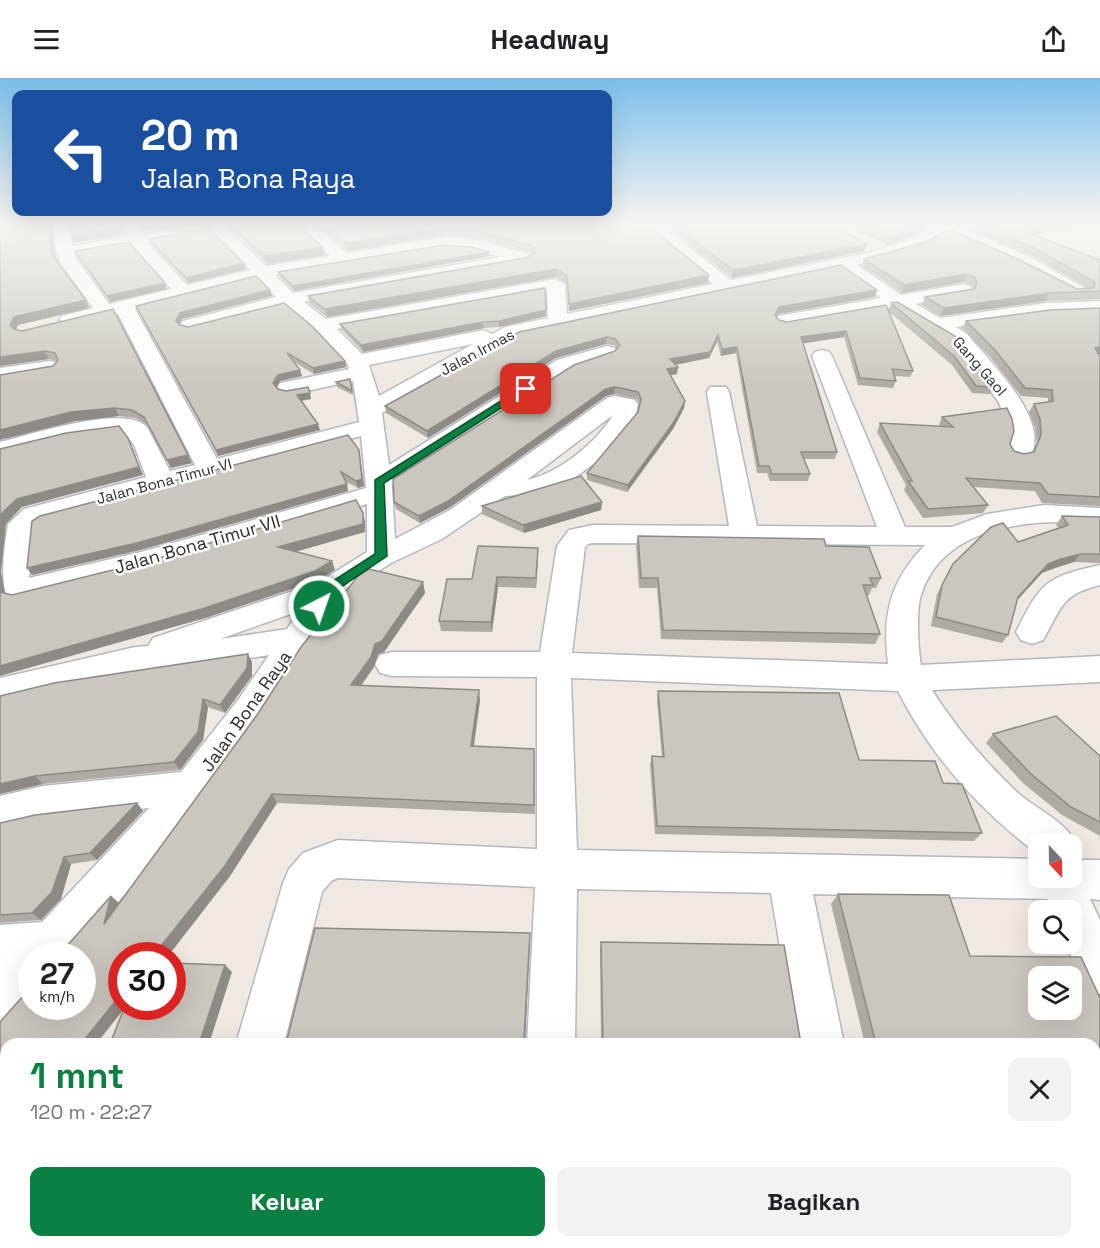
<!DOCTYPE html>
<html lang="id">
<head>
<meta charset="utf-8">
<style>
  body { margin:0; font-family:"Space Grotesk",sans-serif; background:#f2f2f2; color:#202124; height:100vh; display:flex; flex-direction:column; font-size:22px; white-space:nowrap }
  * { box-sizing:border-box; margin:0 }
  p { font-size:20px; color:#757577 }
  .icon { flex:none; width:33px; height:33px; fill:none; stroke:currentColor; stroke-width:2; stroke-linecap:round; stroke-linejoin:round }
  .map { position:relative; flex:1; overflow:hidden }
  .panel { position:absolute; left:0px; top:960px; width:1101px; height:210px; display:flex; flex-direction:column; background:#fff; border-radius:18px 18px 0 0; box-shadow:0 6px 24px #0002 }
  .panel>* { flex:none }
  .hud { position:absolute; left:12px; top:12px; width:600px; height:126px; border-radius:12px; box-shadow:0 6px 24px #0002; background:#1a4fa0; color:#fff; overflow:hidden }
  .needle { width:39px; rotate:158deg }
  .controls { position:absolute; left:1028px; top:756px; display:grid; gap:12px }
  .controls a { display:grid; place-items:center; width:54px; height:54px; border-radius:12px; background:#fff; box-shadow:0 6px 24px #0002; font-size:30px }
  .speed { position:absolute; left:18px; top:864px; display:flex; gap:12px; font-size:30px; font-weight:700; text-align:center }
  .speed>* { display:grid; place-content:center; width:78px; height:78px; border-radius:50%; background:#fff; box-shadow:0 6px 24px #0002; line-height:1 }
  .speed small { font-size:15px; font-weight:400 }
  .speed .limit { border:9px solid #d22; background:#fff; color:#111 }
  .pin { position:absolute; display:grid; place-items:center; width:51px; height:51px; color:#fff; margin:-26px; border-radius:12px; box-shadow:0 3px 9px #0006 }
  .me { position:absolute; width:66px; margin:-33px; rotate:41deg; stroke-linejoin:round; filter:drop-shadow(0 0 4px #0008) }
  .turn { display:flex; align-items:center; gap:21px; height:126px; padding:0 30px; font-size:27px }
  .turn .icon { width:78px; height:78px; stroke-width:2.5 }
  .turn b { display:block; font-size:42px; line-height:51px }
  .round { display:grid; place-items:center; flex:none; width:63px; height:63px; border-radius:12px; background:#f2f2f2 }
  .head { display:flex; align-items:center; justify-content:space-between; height:102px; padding:0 30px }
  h1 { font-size:36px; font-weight:700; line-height:45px; color:#0b8043 }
  .button { display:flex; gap:12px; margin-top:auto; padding:12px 30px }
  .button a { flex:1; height:69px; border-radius:12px; background:#0b8043; color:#fff; font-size:24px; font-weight:700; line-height:69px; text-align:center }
  .button a+a { background:#f2f2f2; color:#202124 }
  header { display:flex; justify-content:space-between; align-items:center; height:78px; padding:0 30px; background:#fff; font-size:27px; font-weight:700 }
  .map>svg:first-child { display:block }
</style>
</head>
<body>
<header><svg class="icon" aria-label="menu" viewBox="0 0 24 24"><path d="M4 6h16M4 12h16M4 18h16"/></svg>Headway<svg class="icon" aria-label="share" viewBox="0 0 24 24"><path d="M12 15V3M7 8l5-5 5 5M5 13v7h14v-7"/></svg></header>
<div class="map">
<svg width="1100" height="1170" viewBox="0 0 1100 1170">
  <rect width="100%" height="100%" fill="#efe9e1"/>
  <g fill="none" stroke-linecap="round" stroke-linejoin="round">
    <defs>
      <path id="minor" d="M54,145h16l2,23 55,-10 -3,-13h16l3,11 61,-11h37l-2,3 -12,3 39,37 64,-10 -37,-33h18l36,30 97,-16 28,2 59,15 3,4 -9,5 -221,39 22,17 230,-40 9,5 2,30 146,-30 -74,-61h18l74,57 141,-28 39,-13 26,-14 48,-2 -2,3 -17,4 62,26 62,35 -2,4h-14l-58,-31 -70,-31 -23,14 -66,18 44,30 62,-11 7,2 2,4 -2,4 -54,10 24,14 106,-15 54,-2v12l-54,2 -90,12 11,7c22,27 87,88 62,124l-9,2 -9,-2 -3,-5 4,-13 -2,-13 -12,-26 -45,-59 -58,-35 -110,19 -7,-2 -3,-4 3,-4 103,-18 -41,-29 -322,67 -136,77 7,52 168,-105 50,-14 7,2 3,4 -3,4 -41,14 -181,115 3,54 55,-29 157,-112 8,-2 20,4 3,5 -3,13 -17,23 -23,22 -25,18 -37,13 -28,2 -63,43 -51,24 -50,33 -79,124 -58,79 -57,70 -76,87h-39v46l-16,17 -16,7v-101l42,-3 107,-114 -106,12 -43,10v-34l43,-10 138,-14 57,-72 31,-45 -88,14 -46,2 -135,33v-26l135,-31 13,-1 5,-8 166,-56 48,-30v-48l-214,64 -135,33 -11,-3c-7,-21 -3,-50 1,-74l16,-15 122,-32 -12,-32 -10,-13 -54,7 -70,18v-15c29,-7 125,-39 147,-15l23,44 25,-6 -77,-151 -49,12 -10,-6 3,-4 31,-8 -33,-45 -4,-11zM211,153l39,39 -63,15 -40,-42zM132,167l39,44 -62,15 -35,-49zM444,169l27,2 29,8 -207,36 -18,-18zM258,201l18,18 -93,24 -3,4 3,4 7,2 96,-25 29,24 32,33 2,6 -69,14 -3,5 3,5 8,2 65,-14 6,41 -142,37 -82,-150zM547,213l1,27 -43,9 -13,7 -8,-4 -122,24 -25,-25zM473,266l-94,52 -10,-31zM613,337c-17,28 -54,58 -86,65zM361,358l5,52 -225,64 -112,26 6,-51 9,-6zM299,533l-12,18 -67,10z
        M478,145h39c-7,8 -54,15 -61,7l2,-3z
        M1091,145h9v6z
        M822,272l7,2 3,4 73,171h47l35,-13 57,-9 56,3v16c-62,-6 -156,-2 -179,71 -5,16 -3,52 0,70l179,-9v26l-168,8c24,38 53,72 86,103 19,17 47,27 58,51l-5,11v-11h-33v10c-59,-44 -107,-98 -140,-163l-327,-13 6,172 461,9v19h33v-18h29v40l-10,-1 10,21v74l-16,-7 -18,-43h5v-34h-19l-5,-11 -234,-5 31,150h-48l-25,-151 -194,-4 -2,155h-48l8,-157 -197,-9 -7,3 -9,11 -38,152h-48l47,-161 6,-14 14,-16 35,-13 199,9v-172l-145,-1 -12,-3 -5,-9 5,-9 12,-3h148l17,-106 12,-16 24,-5 136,1 -22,-134 3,-5h16l3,5 28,134 120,1 -65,-171 3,-4zM588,466l5,-1 332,2c-35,36 -43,69 -37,119l-316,-11 13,-106z
        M49,283l8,1 3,5 -3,5 -57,10v-14z
        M1100,487v20c-40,10 -38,23 -57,55l-11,4 -11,-4 -5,-8c25,-50 30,-55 84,-67z
        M179,1164h56l-1,6h-56z
        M517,1164h56v6h-56z
        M830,1164h56l2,6h-56z"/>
    </defs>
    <use href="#minor" stroke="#b4b7c1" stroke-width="3"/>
    <use href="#minor" fill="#fff" fill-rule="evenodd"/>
  </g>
  <path fill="#afaba4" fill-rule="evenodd" d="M0,145h52l2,29 2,7 30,41 3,8 -71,17 -2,5 6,1 91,-22 79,154 -21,5 -23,-43 -12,-7 -17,-2 -43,5 -23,-55 4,-5 -8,-2 -49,7z
    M229,145l96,32 -58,9 -35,-34z
    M315,145h151l-9,2 2,3 17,1 232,54 -139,28 -2,-27 -11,-7 -229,40 -18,-14 -1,-7 217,-38 8,-4 -1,-2 -59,-15 -29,-2 -96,16z
    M661,145h166l40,21 -3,7 -132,27z
    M843,145h93l-26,14 -23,8z
    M978,145h113l-1,2 -56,10 66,25v39l-54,2 -106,15 -18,-11 3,-8 48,-8 -1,-4 -9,-3 -61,11 -40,-27 2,-7 213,30h13l-61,-35 -56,-23 3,-7z
    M149,161l97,30 -58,14 -37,-39z
    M75,173l90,32 2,6 -57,13 -32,-45z
    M489,174l1,4 -196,35 -14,-14 -2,-5z
    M270,212l2,6 -90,23 -3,5 166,37 1,6 -32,7 -20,-12 8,14 -22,5 -4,6 2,2 33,10 -10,2 19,29 -102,26 -82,-150z
    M875,219l-97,17 -2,2 3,4 8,2 101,-12 3,-7 103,84 -4,7 -18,-1 -20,-28 -64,-54 25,60 -3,6 -15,-1 1,5 -3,7 -35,-3 -14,-48 -41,6 34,109 -2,7h-31l6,15 -2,7h-38l-3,-8h-10l-21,-120 -15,3 -4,-14 -8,16 -34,7 3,2 -1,7 -6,1 14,26 -1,7 -11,21 -46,63 -40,-12v-7l51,-61 2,-8 -3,-5 -23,-5 -8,2 -157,112 -29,15 -24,-14 -2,-7 221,-151 2,-2 -2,-3 -9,-2 -50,14 -128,80 -42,-25 -1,-7 134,-74z
    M546,238l-47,11 -15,1 -121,24 -21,-22 -2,-6z
    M966,243l133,33 1,3v149l-58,-3 -7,-12 -61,-4 14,18 -5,8 -60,5 -19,-28 2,-5 -29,-53 3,-9 60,3 -1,-1 3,-8 68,27 4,7 10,3 9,-2 4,-9 -2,-16 -6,-15 5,-8 14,-2v-4l-27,-2 -30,-38 -29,-30z
    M350,301l3,16 -16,-8 -1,-5z
    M359,372l5,36 -6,2 -13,-7 3,10 -208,59 -108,25z
    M602,424l-1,8 -77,23 -42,-19v-8z
    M1062,438l38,1v46l-26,-1 -19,6 -13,5 -25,27 -9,35 -6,8 -71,-17 6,-32 16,-30 106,-36 -3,-3z
    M638,458l188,10 55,32 -5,10h-4l-3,7h-3l14,39 -5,10 -214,-5 -4,-51h-18l-3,-42z
    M538,470l-2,40 -38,-1 -6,45 -51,-1 -2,-10 33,-42z
    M423,504l2,11 -41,59 -6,2 -4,13 -13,19 119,14 -6,47 60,2 1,65 -258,-11 -47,73 -62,80h-46v50l110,-34 -108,37 -28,35h-90v115l-6,8v-145l111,-126 8,7z
    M252,584v14l-27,37 -17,-6 -5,33 -23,30 -137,14 -43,10v-98z
    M658,613l201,69 84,23 39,50 -8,8 -319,-7 -5,-69 2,-9 10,1 -5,-56z
    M993,656l107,22v80l-38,-21 -39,-32 -37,-40z
    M137,725l6,8 -46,49 -26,4 -10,35 -20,21 -41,3v-100z
    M838,816l111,1 21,61 111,1 19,41v250h-186l-1,-6h182v-198h-230l-34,-140zM1038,898h33v34h-33z
    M601,864l200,102h-200l-1,-94z"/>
  <path fill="#8e8b86" d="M50,145h2l2,29 4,12 -8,-19z
    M121,145h1l2,11 -50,9 -3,-7z
    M150,145h41l-46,8 -3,-7z
    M926,145h10l-26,14 -23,8 2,-7z
    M1064,145h27l-1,2 -70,13 3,-7z
    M443,150l1,7 -96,16 -2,-8z
    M867,166l-3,7 -132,27 1,-8z
    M323,169l2,8 -58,9 -2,-8z
    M489,174l1,4 -196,35 -1,-5z
    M244,185l2,6 -58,14 -2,-5z
    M556,191v8l-229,40 -2,-8z
    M966,196l-3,8 -61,11 2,-8z
    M709,197l-1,8 -139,28v-7z
    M165,205l2,6 -57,13 -3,-6z
    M270,212l2,6 -90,23 -4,7 -2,-5 4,-8z
    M877,212l-2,7 -97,17 -5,7 2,-6 4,-8z
    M1049,215l-3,8 -106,15 4,-8z
    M86,222l3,8 -71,17 -4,7 -4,-7 4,-8z
    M546,232v6l-47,11v-6z
    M483,244l1,6 -121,24 -2,-7z
    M846,253l-2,6 -44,7 1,-7z
    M718,257l-1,7 -8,16 -40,8 1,-7z
    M607,259l-1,7 -50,14 -128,80 -1,-7 129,-80z
    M737,269l-1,6 -15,3 1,-7z
    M1100,269v7l-10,2 5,-8z
    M45,273l4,8 -49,7v-9z
    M345,283l1,6 -32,7 -1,-6z
    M678,289l-1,7 -10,2v-7z
    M300,292l2,6 -22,5 -5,8 -2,-6 5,-8z
    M615,309l-1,7 -8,2 -157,112 -29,15 -1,-7 187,-127z
    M310,315l1,6 -12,2 -2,-6z
    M685,323l-1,7 -11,21 -46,63 1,-7z
    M115,330l4,8 -43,5 -76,19v-10l71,-18z
    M318,346l2,6 -102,26 -2,-6z
    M128,360l15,37 -121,32 -16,17 -5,48 5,28 -6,-8v-77l17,-16z
    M359,372l5,36 -6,2 -2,-7z
    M188,377l4,8 -21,5 -4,-8z
    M347,406l1,7 -208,59 -108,25 -5,-7z
    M602,424l-1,8 -77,23 -1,-8z
    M363,435l2,9v10l-84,24 -3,-9z
    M538,470v10l-2,30v-10z
    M1080,476l-6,8 -19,6 -13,5 -30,33 6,-9 30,-33 13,-5z
    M332,483l3,9 -17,10 -109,37 -209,59v-10z
    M497,499l1,10 -6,45 -1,-10z
    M423,504l2,11 -41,59 -6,2 -4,13 -20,28 -3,-10 24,-41z
    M248,576l4,8v14l-27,37 -5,-8z
    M479,612l1,10 -8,56 -1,-10z
    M203,621l5,8 -5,33 -23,30 -6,-8z
    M35,698l8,8 -43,10v-10z
    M272,716l5,9 -47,73 -62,80h-15z
    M137,725l6,8 -46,49 -7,-7z
    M64,779l7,7 -10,35 -20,21 -9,-7z
    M111,818l9,8 -16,20z
    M530,855v8l-5,103 -1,-6z
    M225,887l7,7 -23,72h-10z
    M122,915v13h4l-30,38h-15z
    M6,1060v21l-6,8v-21z
    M135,1164h12l-2,6h-12z"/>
  <path fill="#cbc7bf" stroke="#8e8b86" stroke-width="1.5" fill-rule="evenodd" d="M0,145h50v22l4,12 32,43 -72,17 -4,8 4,4 8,2 91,-22 75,146 -21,5 -23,-43 -12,-7 -17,-2 -44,4 -71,18v-55l53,-9 5,-6 -3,-7 -10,-2 -45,6z
    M69,145h52l1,4 -51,9z
    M229,145h67l27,24 -58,9z
    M321,145h134l4,5 17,1 31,-6h138l64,52 -140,29 -2,-28 -11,-7 -231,40 -17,-13 217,-38 10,-5 1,-4 -5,-4 -59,-15 -29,-2 -97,15z
    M671,145h156l40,21 -134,26z
    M859,145h67l-14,7 -23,8z
    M978,145h86l-41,8 77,29v31l-51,2 -105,15 -19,-11 49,-8 3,-5 -2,-6 -9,-4 -62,11 -40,-26 62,-17 23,-13 69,30 59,30 17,-1 1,-6 -63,-35 -56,-23z
    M208,150l36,35 -58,15 -37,-39z
    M129,164l36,41 -58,13 -32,-45z
    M444,167l26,2 19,5 -196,34 -15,-14z
    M841,187l36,25 -98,17 -4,8 4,5 8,2 99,-17 27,66 -21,-2 4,12 -36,-3 -14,-47 -45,6 36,115h-36l9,22h-38l-3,-8h-10l-22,-119 -15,2 -4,-14 -8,17 -40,7 8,8 -11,2 18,32 -11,21 -46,63 -41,-12 51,-61 3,-13 -3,-7 -23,-5 -9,2 -158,112 -29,15 -25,-14 -1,-23 181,-114 41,-14 5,-6 -5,-6 -8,-2 -51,14 -129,80 -42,-25 134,-74z
    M256,198l14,14 -90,23 -4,8 4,4 8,2 96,-24 28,23 33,35 -32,7 -26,-15 13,17 -22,5 -5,8 5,6 8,2 22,-4 2,6 -13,2 21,29 -102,26 -80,-144z
    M545,210l1,22 -47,11 -16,1 -122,23 -21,-21z
    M897,224l58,34 39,51 -18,-1 -21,-29 -64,-54z
    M1100,230v39l-5,1 5,9v140l-52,-3 -8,-11 -74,-5 22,27 -60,4 -20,-28h4l-32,-58 73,4 -11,-10 65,-9 5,11 2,12 -4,13 4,7 10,3 10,-2 7,-17 -1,-16 -6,-15 19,-3 -1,-11 -27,-2 -30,-38 -29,-29 84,-11z
    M350,301l2,12 -16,-9z
    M119,348l9,12 11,29 -122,32 -17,16v-66l66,-16z
    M348,357l11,15 3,29 -6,2 -15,-9 6,12 -210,59 -110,25 5,-47 8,-5z
    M581,398l21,26 -79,23 -41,-19z
    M356,422l7,13v11l-85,23 54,14 -17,10 -110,37 -205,58v-74l12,3 137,-34z
    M1062,438l38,1v37h-20l-19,5 -13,5 -30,33 -10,38 -72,-18 6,-32 11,-21 38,-37 12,-4 15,19 50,-17z
    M638,458l186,3 2,7 43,1 12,31h-11l3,7h-10l17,49 -217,-4 -5,-52h-17z
    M478,468l60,2 -2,30 -39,-1 -6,45 -52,-1 8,-42h25z
    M369,491l54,13 -41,59 -7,3 -4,13 -20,28 128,5 -8,56 63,3v56l-262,-11 -48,73 -71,89h-31v37l-41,51h-75v94l-6,8v-124l32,-36v20h50v-50h-24l53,-60 -7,28 153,-209 44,-68 57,-71z
    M248,576l-1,14 -27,37 -17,-6 -5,33 -24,30 -139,14 -35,8v-88l54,-13z
    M658,613l181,2 20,67 76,1 8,22 19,1 20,49 -325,-7 -5,-70 12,1z
    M1056,638l44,40v66l-29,-15 -40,-33 -38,-40z
    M137,725l-47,50 -26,4 -12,35 -20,21 -32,2v-92l35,-8z
    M838,816l111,1 21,61 111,1 19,41v250h-173l-2,-6h170v-198h-219zM1038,898h33v34h-33z
    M315,850l215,5 -6,105 2,2h19v4h-259z
    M601,864l183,3 17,99h-198z
    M172,885l53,2 -26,79h-89l15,-38h47z
    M31,1164h104l-2,6h-104z
    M236,1164h279l-1,5 15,1h-295z
    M607,1164h229l1,6h-230z"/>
  <linearGradient id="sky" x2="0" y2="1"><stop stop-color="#7abfeb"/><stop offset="0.47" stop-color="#f8f5f2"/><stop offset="1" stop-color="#f8f5f2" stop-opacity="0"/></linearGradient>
  <rect width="1100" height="309" fill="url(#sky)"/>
  <path fill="#0b8043" stroke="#07532c" stroke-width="1.5" d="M523,309l8,2 -147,94 3,73 -53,36 -11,17h-9l-2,-3 13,-20 50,-32v-74z"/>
  <g text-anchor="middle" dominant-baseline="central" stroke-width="5" stroke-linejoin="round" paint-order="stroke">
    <g font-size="15" fill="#2e2e2e" stroke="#fff">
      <text transform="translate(477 274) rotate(-28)">Jalan Irmas</text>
      <text transform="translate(980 288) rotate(49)">Gang Gaol</text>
      <text transform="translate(164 403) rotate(-15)">Jalan Bona Timur VI</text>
    </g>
    <g font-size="18" fill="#2e2e2e" stroke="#fff">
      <text transform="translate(197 466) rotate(-16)">Jalan Bona Timur VII</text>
      <text transform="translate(246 633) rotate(-55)">Jalan Bona Raya</text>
    </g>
  </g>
</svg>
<div class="controls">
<a><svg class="needle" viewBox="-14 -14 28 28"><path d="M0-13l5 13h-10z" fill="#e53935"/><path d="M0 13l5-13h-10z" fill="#757577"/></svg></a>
<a><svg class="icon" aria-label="search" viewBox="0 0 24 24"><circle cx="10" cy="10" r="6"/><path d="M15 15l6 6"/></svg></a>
<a><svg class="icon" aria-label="layers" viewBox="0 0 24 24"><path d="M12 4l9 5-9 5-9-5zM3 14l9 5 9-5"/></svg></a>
</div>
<div class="speed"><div>27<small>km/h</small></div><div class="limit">30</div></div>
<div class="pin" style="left:526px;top:311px;background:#d93025"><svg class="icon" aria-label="arrive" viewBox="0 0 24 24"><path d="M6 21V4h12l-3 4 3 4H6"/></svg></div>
<svg class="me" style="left:319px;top:528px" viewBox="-20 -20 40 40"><circle r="17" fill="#0b8043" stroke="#fff" stroke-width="3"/><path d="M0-11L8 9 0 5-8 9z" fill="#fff"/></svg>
<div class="hud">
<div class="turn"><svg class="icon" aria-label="left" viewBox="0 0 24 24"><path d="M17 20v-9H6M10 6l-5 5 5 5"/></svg><div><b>20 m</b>Jalan Bona Raya</div></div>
</div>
<section class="panel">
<div class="head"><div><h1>1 mnt</h1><p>120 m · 22:27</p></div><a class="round"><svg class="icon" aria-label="close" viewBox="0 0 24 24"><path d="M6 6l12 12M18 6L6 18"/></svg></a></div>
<div class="button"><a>Keluar</a><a>Bagikan</a></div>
</section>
</div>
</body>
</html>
